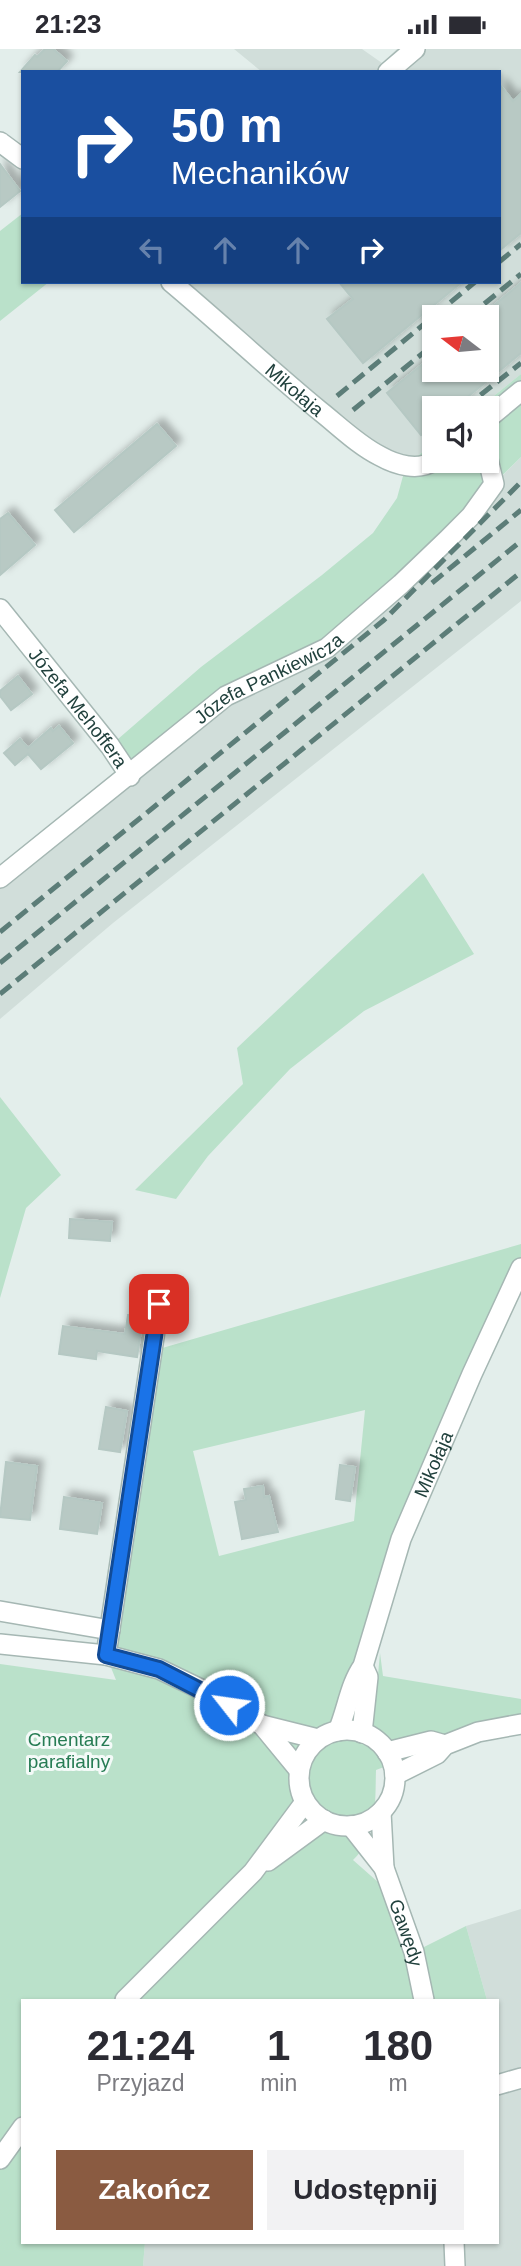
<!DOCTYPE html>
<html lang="pl">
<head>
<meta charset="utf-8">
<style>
  body { margin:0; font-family:Arial,sans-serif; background:#f2f2f3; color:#2b2b33; height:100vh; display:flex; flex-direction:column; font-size:26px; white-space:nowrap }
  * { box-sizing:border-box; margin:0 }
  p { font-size:23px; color:#7c7c81 }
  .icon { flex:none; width:38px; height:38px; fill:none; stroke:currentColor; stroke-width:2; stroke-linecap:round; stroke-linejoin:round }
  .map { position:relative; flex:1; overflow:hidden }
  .details { position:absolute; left:21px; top:1950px; width:478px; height:245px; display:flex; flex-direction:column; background:#fff; border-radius:0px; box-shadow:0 2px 5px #0004 }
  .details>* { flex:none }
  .guide { position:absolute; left:21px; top:21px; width:480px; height:214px; border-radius:0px; box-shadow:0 2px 5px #0004; background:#1a4fa0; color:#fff; overflow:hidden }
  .needle { width:46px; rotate:286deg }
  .buttons { position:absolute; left:422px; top:256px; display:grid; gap:14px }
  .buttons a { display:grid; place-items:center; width:77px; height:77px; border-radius:0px; background:#fff; box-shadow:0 2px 5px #0004; font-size:35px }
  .pin { position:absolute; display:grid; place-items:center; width:60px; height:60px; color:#fff; margin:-30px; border-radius:14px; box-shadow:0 4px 10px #0006 }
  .me { position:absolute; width:77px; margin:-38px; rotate:300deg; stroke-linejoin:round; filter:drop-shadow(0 0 5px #0008) }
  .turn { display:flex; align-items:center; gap:24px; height:147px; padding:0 35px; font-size:32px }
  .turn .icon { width:91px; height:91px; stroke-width:2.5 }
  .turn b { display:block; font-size:49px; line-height:60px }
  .lanes { display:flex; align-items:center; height:66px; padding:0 35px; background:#0003; justify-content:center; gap:35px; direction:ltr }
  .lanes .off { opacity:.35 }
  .eta { display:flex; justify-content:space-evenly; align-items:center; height:119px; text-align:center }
  .eta b { font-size:42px; font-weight:700; line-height:49px }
  .primary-button { display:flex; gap:14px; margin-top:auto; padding:14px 35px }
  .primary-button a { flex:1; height:80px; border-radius:0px; background:#8a5b41; color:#fff; font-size:28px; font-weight:700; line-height:80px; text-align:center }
  .primary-button a+a { background:#f2f2f3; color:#2b2b33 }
  .status { display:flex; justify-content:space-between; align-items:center; height:49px; padding:0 35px; background:#fff; direction:ltr }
  .status svg { height:19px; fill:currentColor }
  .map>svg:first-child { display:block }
</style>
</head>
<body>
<div class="status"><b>21:23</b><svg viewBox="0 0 49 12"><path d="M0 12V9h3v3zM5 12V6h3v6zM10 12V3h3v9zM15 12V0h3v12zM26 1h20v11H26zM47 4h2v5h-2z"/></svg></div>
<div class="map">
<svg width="521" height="2217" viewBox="0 0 521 2217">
  <defs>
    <filter id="shadow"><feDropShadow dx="6" dy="-6" stdDeviation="3.5" flood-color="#0004"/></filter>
  </defs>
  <rect width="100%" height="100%" fill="#e3eeeb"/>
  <path fill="#d1deda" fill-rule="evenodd" d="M234,0h128l20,14 15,-14h124v325l-42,34h-45v35l-28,22 -12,-2 -223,-181h328v-210h-237zM434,268h52v52h-52z
    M521,408v144l-408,322 -113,96v-141l494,-394z
    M521,1860v357h-378l2,-24h352v-242h-10l-21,-74z"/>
  <path fill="#bae1ca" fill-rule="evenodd" d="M23,164v69h26l-49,39v-90z
    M521,325v83l-194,191 -60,30 -137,98 -20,-30 91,-79 121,-92 51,-42 24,-35 9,-33 28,-22v17h52v-52h-7z
    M423,824l51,81 -110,57 -74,58 -82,87 -32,43 -41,-9 108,-106 -6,-36z
    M0,1048l61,78 -35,33 -26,90z
    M521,1195v24l-49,106 -109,292 15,9 2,-22 3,23 138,23v25l-43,8 -102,38c-1,31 2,67 -23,90l43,38 18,54 52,-26 21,74h-464v242h122l-2,24h-143v-602l116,16 -10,-25 46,-304zM365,1361l-11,111 -135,35 -26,-105z"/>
  <path fill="#b8c9c4" stroke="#b5c8c3" stroke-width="2" filter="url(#shadow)" d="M45,0h8l14,12 -10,11h-37l15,-17 2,2z
    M499,35l14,17 8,-7v139l-22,18z
    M0,115l20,27 -20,16z
    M339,233h123l-99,81 -36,-44 26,-20z
    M521,234v70l-67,55h-20v16l-13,11 -34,-42 47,-38v14h52v-57z
    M157,375l19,22 -102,86 -19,-22z
    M8,464l27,32 -35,30v-56z
    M18,627l14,18 -21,16 -11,-14v-5z
    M59,677l14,17 -32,26 -13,-15 -13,11 -11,-12 16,-14 8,9 23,-20 2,3z
    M70,1170l42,3 -2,19 -41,-3z
    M128,1266l15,2 -6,40 -40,-6 -1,8 -37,-5 4,-28 62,8z
    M106,1358l21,4 -7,41 -21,-3z
    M6,1413l31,4 -7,54 -30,-3z
    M340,1416l15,2 -5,34 -14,-2z
    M263,1437l1,11 5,-1 9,36 -36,7 -7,-37 11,-2 -2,-11z
    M64,1448l38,6 -5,31 -37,-5z"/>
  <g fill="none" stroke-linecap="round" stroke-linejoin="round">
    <defs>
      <g id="minor">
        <path d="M388,23l27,-23"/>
        <path d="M0,93l23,17"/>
        <path id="s1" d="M171,233c50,42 98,87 149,129 19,15 38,34 60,45 16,9 39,16 55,4"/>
        <path d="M486,371l35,-29"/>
        <path id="s2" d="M0,560l110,137 20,30"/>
        <path id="s3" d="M0,829l226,-182 101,-48 74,-64 47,-45 23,-23 23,-32 -8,-33"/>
        <path d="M0,1562l110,19"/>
        <path d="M0,1595l106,11 53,14 54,26 49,30 37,45"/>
        <path d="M106,1606l53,-351"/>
        <path d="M262,1676l56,14"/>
        <circle cx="347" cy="1729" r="48"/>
        <path id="s4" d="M338,1682c9,-21 12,-47 25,-65l38,-127 71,-165 49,-106"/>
        <path d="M362,1684l6,-56 -5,-11"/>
        <path d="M387,1703l44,-11 14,4"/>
        <path d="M395,1726l42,-21 8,-9 33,-13 43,-8"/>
        <path d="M381,1763l3,56"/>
        <path id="s5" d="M351,1777l33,42 30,84 10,48"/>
        <path d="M268,1812l56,-41"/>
        <path d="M125,1951l128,-128 52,-70"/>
        <path d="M497,2036l24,-7"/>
        <path d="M0,2110l23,-32"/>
        <path d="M454,2193l1,24"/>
      </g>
    </defs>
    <use href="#minor" stroke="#a5b7b3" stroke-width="22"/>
    <use href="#minor" stroke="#fff" stroke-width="19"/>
    <path stroke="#5c7d78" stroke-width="5" stroke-dasharray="14 7" stroke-linecap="butt" d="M499,213l22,-18
      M468,268l53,-43
      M337,347l138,-114
      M464,359l57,-45
      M353,361l81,-66
      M427,389l7,-6
      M432,534l89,-73
      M0,883l384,-312 137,-138
      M0,914l521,-422
      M0,945l521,-422"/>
  </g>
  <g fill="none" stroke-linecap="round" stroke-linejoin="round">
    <defs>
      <path id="route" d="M159,1255l-53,351 53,14 70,36"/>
    </defs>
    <use href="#route" stroke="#114b97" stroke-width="18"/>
    <use href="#route" stroke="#1a73e8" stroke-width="12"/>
  </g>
  <g text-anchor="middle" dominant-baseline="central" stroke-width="6" stroke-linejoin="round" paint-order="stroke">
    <g font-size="19" fill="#21413d" stroke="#f4faf8">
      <text stroke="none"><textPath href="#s1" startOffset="164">Mikołaja</textPath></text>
      <text stroke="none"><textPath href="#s3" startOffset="336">Józefa Pankiewicza</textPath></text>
      <text stroke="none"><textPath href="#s2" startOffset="126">Józefa Mehoffera</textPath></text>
      <text stroke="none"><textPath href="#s4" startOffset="284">Mikołaja</textPath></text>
      <text stroke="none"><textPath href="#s5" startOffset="122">Gawędy</textPath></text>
    </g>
    <g font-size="19" fill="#277c54" stroke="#f4faf8">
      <text x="69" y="1690">Cmentarz<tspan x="69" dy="22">parafialny</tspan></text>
    </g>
  </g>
</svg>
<div class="buttons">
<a><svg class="needle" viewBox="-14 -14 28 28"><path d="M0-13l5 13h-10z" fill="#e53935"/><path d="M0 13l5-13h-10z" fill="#7c7c81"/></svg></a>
<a><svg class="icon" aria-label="sound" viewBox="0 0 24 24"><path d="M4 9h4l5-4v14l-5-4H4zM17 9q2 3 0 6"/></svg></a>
</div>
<div class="pin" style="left:159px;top:1255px;background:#d93025"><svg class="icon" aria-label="arrive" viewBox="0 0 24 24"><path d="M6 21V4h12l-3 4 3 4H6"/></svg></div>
<svg class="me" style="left:229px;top:1656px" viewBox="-20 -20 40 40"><circle r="17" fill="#1a73e8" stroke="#fff" stroke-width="3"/><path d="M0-11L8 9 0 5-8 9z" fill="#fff"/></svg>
<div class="guide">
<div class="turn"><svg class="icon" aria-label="right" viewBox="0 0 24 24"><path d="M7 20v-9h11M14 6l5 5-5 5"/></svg><div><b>50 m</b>Mechaników</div></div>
<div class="lanes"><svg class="icon off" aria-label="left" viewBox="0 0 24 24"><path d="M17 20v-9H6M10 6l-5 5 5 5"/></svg><svg class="icon off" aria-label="ahead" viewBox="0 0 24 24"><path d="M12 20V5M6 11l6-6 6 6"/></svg><svg class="icon off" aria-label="ahead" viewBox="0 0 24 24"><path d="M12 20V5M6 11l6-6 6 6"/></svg><svg class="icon" aria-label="right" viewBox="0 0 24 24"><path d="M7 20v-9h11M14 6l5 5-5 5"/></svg></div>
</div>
<section class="details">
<div class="eta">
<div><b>21:24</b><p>Przyjazd</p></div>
<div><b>1</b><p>min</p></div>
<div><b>180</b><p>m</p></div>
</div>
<div class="primary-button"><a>Zakończ</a><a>Udostępnij</a></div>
</section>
</div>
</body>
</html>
